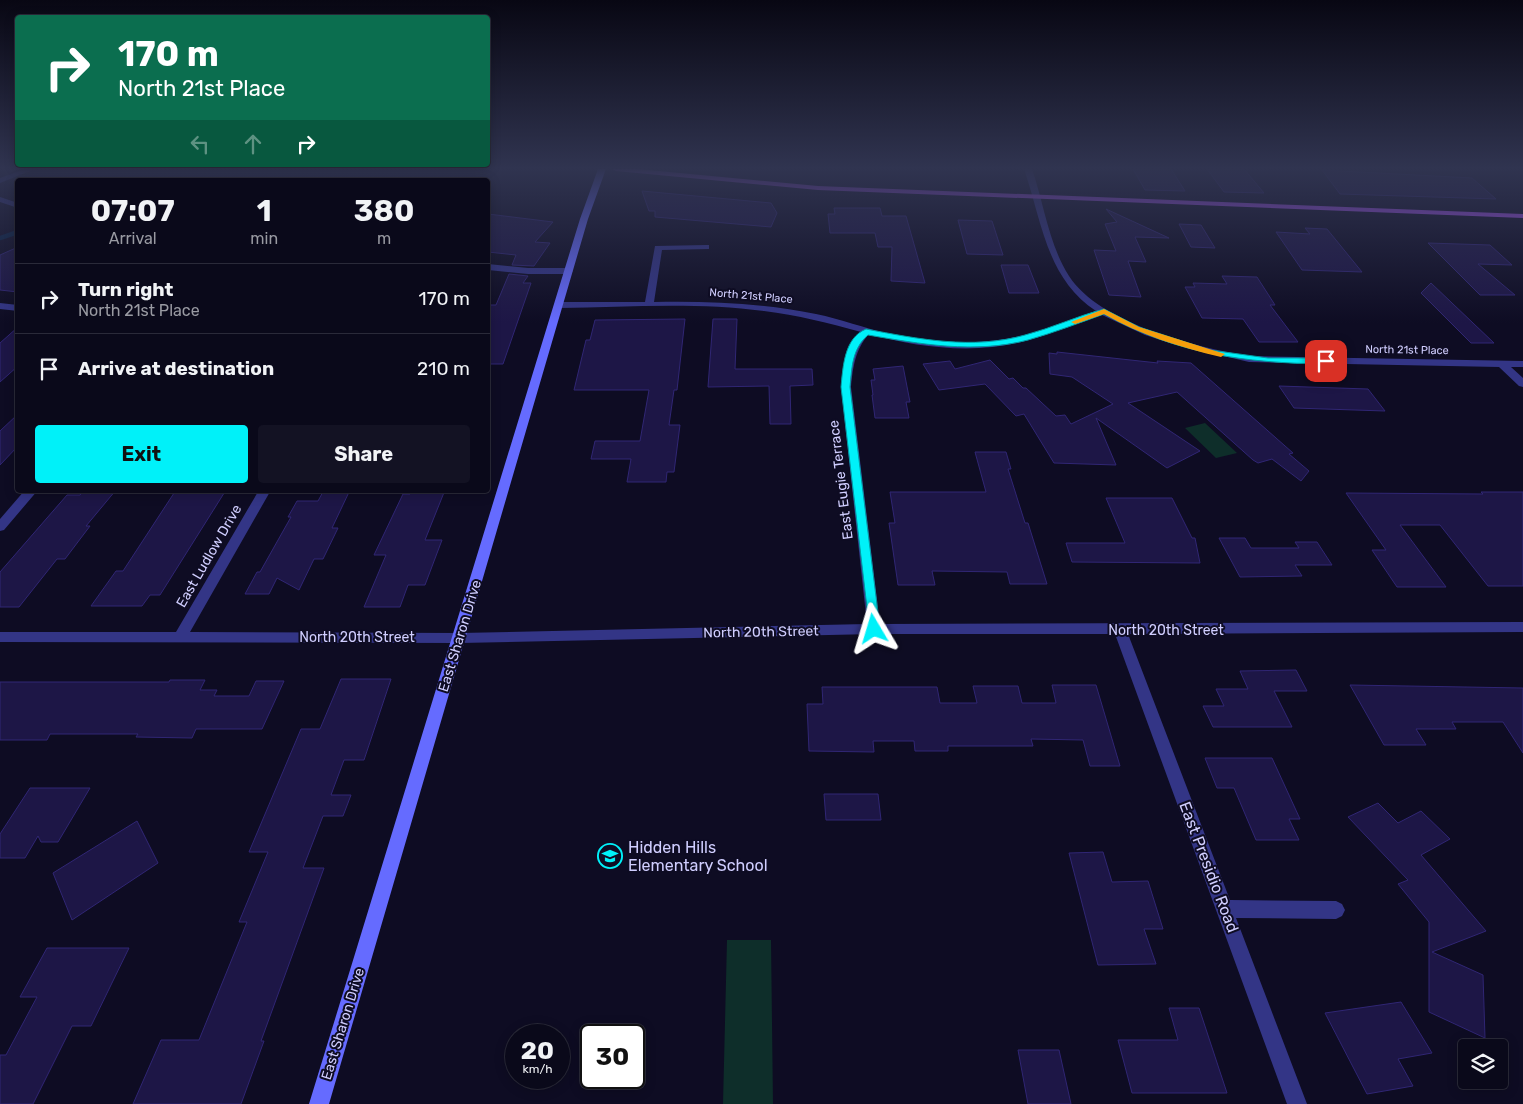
<!DOCTYPE html>
<html lang="en">
<head>
<meta charset="utf-8">
<style>
  body { margin:0; font-family:Rubik,sans-serif; background:#131223; color:#f1f3f6; height:100vh; display:flex; flex-direction:column; font-size:19px; white-space:nowrap }
  * { box-sizing:border-box; margin:0 }
  p { font-size:16px; color:#999aa2 }
  .icon { flex:none; width:28px; height:28px; fill:none; stroke:currentColor; stroke-width:2; stroke-linecap:round; stroke-linejoin:round }
  .map { position:relative; flex:1; overflow:hidden }
  .panel { position:absolute; left:15px; top:178px; width:475px; height:315px; display:flex; flex-direction:column; background:#0a091a; border-radius:5px; box-shadow:0 2px 12px #0003,0 0 0 1px #2a2a39 }
  .panel>* { flex:none }
  .guide { position:absolute; left:15px; top:15px; width:475px; height:152px; border-radius:5px; box-shadow:0 2px 12px #0003,0 0 0 1px #2a2a39; background:#0b6e4f; color:#fff; overflow:hidden }
  .fabs { position:absolute; left:1458px; top:1039px; display:grid; gap:10px }
  .fabs a { display:grid; place-items:center; width:50px; height:50px; border-radius:5px; background:#0a091a; box-shadow:0 2px 12px #0003,0 0 0 1px #2a2a39; font-size:25px }
  .speed { position:absolute; left:505px; top:1024px; display:flex; gap:10px; font-size:25px; font-weight:700; text-align:center }
  .speed>* { display:grid; place-content:center; width:65px; height:65px; border-radius:50%; background:#0a091a; box-shadow:0 2px 12px #0003,0 0 0 1px #2a2a39; line-height:1 }
  .speed small { font-size:12px; font-weight:400 }
  .speed .limit { border:2px solid #111; border-radius:8px; background:#fff; color:#111 }
  .pin { position:absolute; display:grid; place-items:center; width:42px; height:42px; color:#fff; margin:-21px; border-radius:10px; box-shadow:0 2px 8px #0006 }
  .me { position:absolute; width:55px; margin:-28px; rotate:353deg; stroke-linejoin:round; filter:drop-shadow(0 0 4px #0008) }
  .turn { display:flex; align-items:center; gap:18px; height:105px; padding:0 20px; font-size:22px }
  .turn .icon { width:65px; height:65px; stroke-width:2.5 }
  .turn b { display:block; font-size:35px; line-height:42px }
  .lanes { display:flex; align-items:center; height:48px; padding:0 20px; background:#0003; justify-content:center; gap:25px; direction:ltr }
  .lanes .off { opacity:.35 }
  .eta { display:flex; justify-content:space-evenly; align-items:center; height:85px; text-align:center }
  .eta b { font-size:30px; font-weight:700; line-height:35px }
  .button { display:flex; gap:10px; margin-top:auto; padding:10px 20px }
  .button a { flex:1; height:58px; border-radius:5px; background:#00f1f9; color:#111; font-size:20px; font-weight:700; line-height:58px; text-align:center }
  .button a+a { background:#131223; color:#f1f3f6 }
  ul { padding:0; list-style:none }
  li { display:flex; align-items:center; gap:15px; height:70px; padding:0 20px; border-top:1px solid #2a2a39 }
  li div { flex:1 }
  li b { display:block; font-size:19px }
  li em { font-style:normal }
  .map>svg:first-child { display:block }
</style>
</head>
<body>
<div class="map">
<svg width="1523" height="1104" viewBox="0 0 1523 1104">
  <rect width="100%" height="100%" fill="#0e0c23"/>
  <path fill="#0e2e2a" d="M1205,423l32,30 -21,5 -31,-30z
    M727,940h44l2,164h-50z"/>
  <g fill="none" stroke-linecap="round" stroke-linejoin="round">
    <path stroke="#072347" stroke-width="4.5" d="M160,180l2,-1
      M0,238l18,-6"/>
  </g>
  <path fill="#1d1646" stroke="#302674" d="M1133,169h38l14,22 -40,-1z
    M1207,169h37l20,24 -40,-1z
    M1322,170l150,8 24,21 -156,-5z
    M642,191l129,12 6,10 -6,14 -116,-10v-6h-6z
    M834,208h46l2,8h24l19,67 -34,-2 1,-34h-14l-3,-14h-45l-2,-19h7z
    M1106,209l63,29 -34,-1 11,25 -18,-1 13,36 -32,-2 -15,-45 22,1 -11,-27 12,-2z
    M488,214l65,8 -18,20 15,1 -16,23 -22,-1 4,-10 -28,-3z
    M958,220l34,1 11,34 -36,-1z
    M1179,224l22,1 14,23 -24,-1z
    M1305,228l22,1 35,43 -60,-2 -26,-38 34,2z
    M1428,243l62,2 22,20 -34,-1 37,31h-35z
    M18,247v45l-18,-2v-35z
    M1001,265h27l11,28h-30z
    M509,274l19,2 -5,7h8l-28,81h-15v-59h8z
    M1222,276l35,1 18,28h-5l28,37h-39l-16,-23 -41,-1 -17,-31h10l-2,-4 34,1z
    M1431,283l63,60h-23l-50,-50z
    M685,319l-8,71h-3l-5,35h11l-6,47h-7l-1,10h-39l4,-23h-40l4,-18h45l9,-51h-75l12,-50h4l5,-20z
    M713,319h24l-2,50h77l1,16 -23,1 1,38h-21l-1,-38 -61,1z
    M18,327v39l-18,16v-39z
    M1057,352l101,11 -1,-2 34,2 102,90 -4,1 20,17 -8,10 -29,-22 -14,4 -5,-3 -76,-68 -49,11 72,48 -33,17 -71,-50 20,47 -62,-2 -30,-49 -8,2 -31,-32 -46,6 -16,-26 27,-3 5,8 35,-9 19,19 4,-1 10,10h3l30,28 9,-1 6,9 42,-20 -41,-27 -22,-3 -1,-21 8,1z
    M903,366l7,36h-4l3,16h-34l-3,-23h1l-2,-15h4l-2,-11z
    M1279,386l89,3 17,22 -91,-3z
    M18,414v32l-18,19v-34z
    M975,452h31l5,17h-3l17,54h3l19,61h-37l-3,-12 -75,-1 3,14h-37l-9,-62h6l-5,-31h96z
    M84,490h32l-30,36h4l-25,33h-8l-38,48h-19v-35l67,-77h13z
    M176,490h50l-66,105h-10l-8,11h-51l25,-35h7z
    M324,490h26l-18,38h6l-15,31h-9l-15,31 -22,-12 -8,16h-24l12,-22h3l31,-55h-3l9,-16h21z
    M412,490h33l-20,50h17l-17,45h-17l-8,22h-36l22,-52h-12l29,-61h7z
    M1481,492h42v94h-35l-48,-61h-40l46,62h-49l-25,-37h14l-40,-57 137,1z
    M1106,498h66l20,40h3l5,25 -128,-1 -6,-19h59z
    M1219,538h26l6,10h48l-4,-6h22l15,23h-37l7,11 -62,1z
    M1296,670l11,21h-33l18,36h-79l-10,-21h21l-8,-17h32l-8,-18z
    M341,679h50l-27,81h-20l-13,35h20l-8,21h-20l-20,52h21l-63,173h3l-23,63h-108l28,-64h38l48,-118h-8l29,-70h-19l52,-123h19z
    M170,680h35l-5,10h17l-3,6h35l7,-15h28l-22,48h-66l-4,9 -56,-1 2,-3h-88l-3,6h-47v-58h169z
    M1052,685h44l24,81h-30l-7,-26 -52,-1 2,7h-85v5h-33l-1,-10h-41l1,11 -65,-1 -2,-47h16l-1,-17h115l3,16h37l-4,-17h45l4,17h34z
    M1350,685l173,3v65l-20,-31h-51l4,7h-40l10,16h-42z
    M1205,758h67l28,61h-11l10,21h-43l-22,-52h-17z
    M30,788h60l-32,54h-17l-3,-6 -13,22h-25v-24z
    M824,794h54l3,26h-55z
    M1378,803l20,20 23,-12 29,28 -29,16 65,76 -54,21 51,23 2,63 -56,-26v-90l-31,-38 10,-4 -60,-63z
    M137,821l21,42 -86,57 -19,-47z
    M1103,852l9,30 36,-1 15,48h-19l12,35 -58,1 -29,-112z
    M47,948h82l-38,78h-19l-39,78h-33v-49h6l31,-58h-17z
    M1401,1002l31,51 -34,6 15,27 -46,8 -42,-81z
    M1169,1008h30l28,85h-95l-14,-53h60z
    M1018,1050h41l12,54h-43z"/>
  <g fill="none" stroke-linecap="round" stroke-linejoin="round">
    <path fill="#333586" fill-rule="evenodd" d="M25,169h10l-35,14v-5z
      M1024,169h8c12,35 17,76 37,107 31,48 127,71 180,80l274,5v6h-12l12,11v9l-4,-1 -20,-19 -250,-5 -76,-18 -28,-9 -43,-20c-24,8 -48,18 -73,25 -51,15 -110,8 -160,-6 -14,16 -16,33 -18,53l29,237 643,-2v10l-395,2 102,266 106,1 6,3 3,6 -3,6 -6,3 -100,-1 71,186h-20l-172,-470h-241l-414,9 -460,-1v-10h176l83,-142h12l-81,142 270,1 407,-9 -26,-237c2,-21 5,-39 20,-55 -32,-9 -64,-17 -97,-21 -67,-9 -137,-4 -205,-3l-5,-3 5,-3h86l10,-56 51,-1h3v4l-47,1 -8,52c54,-1 108,1 162,12 25,5 48,14 73,20 35,8 73,11 109,6 34,-4 66,-18 98,-29 -50,-33 -54,-90 -72,-142z
      M0,197l18,6v5l-18,-6z
      M488,264l40,4h41l4,3 -4,3h-41l-40,-4z
      M0,303l18,2v6l-18,-2z
      M25,490h13l-34,40 -4,1v-12z"/>
    <path fill="#656bff" fill-rule="evenodd" d="M598,169h8l-18,50 -259,885h-20l271,-885z"/>
    <path fill="#b455ff" fill-rule="evenodd" d="M612,169h26l180,17 705,28v4l-705,-28 -202,-19z"/>
  </g>
  <linearGradient id="sky" x2="0" y2="1"><stop stop-color="#080713"/><stop offset="0.52" stop-color="#303450"/><stop offset="1" stop-color="#303450" stop-opacity="0"/></linearGradient>
  <rect width="1523" height="323" fill="url(#sky)"/>
  <path fill="#00f1f9" stroke="#009da2" d="M1104,309l35,18 71,23 58,8h58l5,3 -5,3c-82,-1 -149,-10 -222,-50 -25,9 -51,19 -76,26 -53,14 -108,4 -160,-5 -16,14 -16,32 -18,52l30,242 -6,5 -4,-1 -29,-246c2,-20 3,-49 25,-58 52,10 107,21 159,6 27,-7 52,-19 79,-26z"/>
  <path fill="#f59e0b" d="M1104,309l35,18 86,27 -4,3c-42,-10 -80,-22 -117,-43l-29,10 -4,-2z"/>
  <defs>
    <symbol id="school-ring" viewBox="-11 -11 22 22"><circle r="9.5" fill="#0e0c23" stroke="#00f1f9" stroke-width="1.5"/><path d="M0-5L7-2L0 1L-7-2ZM-4 1L0 2.5L4 1V4Q0 6-4 4Z" fill="#00f1f9"/></symbol>
  </defs>
  <g fill-rule="evenodd">
    <use href="#school-ring" x="596" y="842" width="28" height="28"/>
  </g>
  <g text-anchor="middle" dominant-baseline="central" stroke-width="4" stroke-linejoin="round" paint-order="stroke">
    <g font-size="11" fill="#d0ceff" stroke="#0e0c23">
      <text transform="translate(751 296) rotate(5)">North 21st Place</text>
      <text transform="translate(1407 350) rotate(1)">North 21st Place</text>
    </g>
    <g font-size="14" fill="#d0ceff" stroke="#0e0c23">
      <text transform="translate(841 480) rotate(-97)">East Eugie Terrace</text>
      <text transform="translate(209 556) rotate(-60)">East Ludlow Drive</text>
      <text x="1166" y="630">North 20th Street</text>
      <text transform="translate(761 632) rotate(-1)">North 20th Street</text>
      <text transform="translate(460 636) rotate(-73)">East Sharon Drive</text>
      <text x="357" y="637">North 20th Street</text>
      <text transform="translate(343 1024) rotate(-73)">East Sharon Drive</text>
    </g>
    <g font-size="16" fill="#d0ceff" stroke="#0e0c23" text-anchor="start">
      <text x="628" y="847">Hidden Hills<tspan x="628" dy="18">Elementary School</tspan></text>
    </g>
    <g font-size="16" fill="#d0ceff" stroke="#0e0c23">
      <text transform="translate(1209 867) rotate(69)">East Presidio Road</text>
    </g>
  </g>
</svg>
<div class="fabs">
<a><svg class="icon" aria-label="layers" viewBox="0 0 24 24"><path d="M12 4l9 5-9 5-9-5zM3 14l9 5 9-5"/></svg></a>
</div>
<div class="speed"><div>20<small>km/h</small></div><div class="limit">30</div></div>
<div class="pin" style="left:1326px;top:361px;background:#d93025"><svg class="icon" aria-label="arrive" viewBox="0 0 24 24"><path d="M6 21V4h12l-3 4 3 4H6"/></svg></div>
<svg class="me" style="left:874px;top:629px" viewBox="-20 -20 40 40"><path d="M0-17L14 15 0 8-14 15z" fill="#00f1f9" stroke="#fff" stroke-width="4"/></svg>
<div class="guide">
<div class="turn"><svg class="icon" aria-label="right" viewBox="0 0 24 24"><path d="M7 20v-9h11M14 6l5 5-5 5"/></svg><div><b>170 m</b>North 21st Place</div></div>
<div class="lanes"><svg class="icon off" aria-label="left" viewBox="0 0 24 24"><path d="M17 20v-9H6M10 6l-5 5 5 5"/></svg><svg class="icon off" aria-label="ahead" viewBox="0 0 24 24"><path d="M12 20V5M6 11l6-6 6 6"/></svg><svg class="icon" aria-label="right" viewBox="0 0 24 24"><path d="M7 20v-9h11M14 6l5 5-5 5"/></svg></div>
</div>
<section class="panel">
<div class="eta">
<div><b>07:07</b><p>Arrival</p></div>
<div><b>1</b><p>min</p></div>
<div><b>380</b><p>m</p></div>
</div>
<ul>
<li><svg class="icon" aria-label="right" viewBox="0 0 24 24"><path d="M7 20v-9h11M14 6l5 5-5 5"/></svg><div><b>Turn right</b><p>North 21st Place</p></div><em>170 m</em></li>
<li><svg class="icon" aria-label="arrive" viewBox="0 0 24 24"><path d="M6 21V4h12l-3 4 3 4H6"/></svg><div><b>Arrive at destination</b></div><em>210 m</em></li>
</ul>
<div class="button"><a>Exit</a><a>Share</a></div>
</section>
</div>
</body>
</html>
